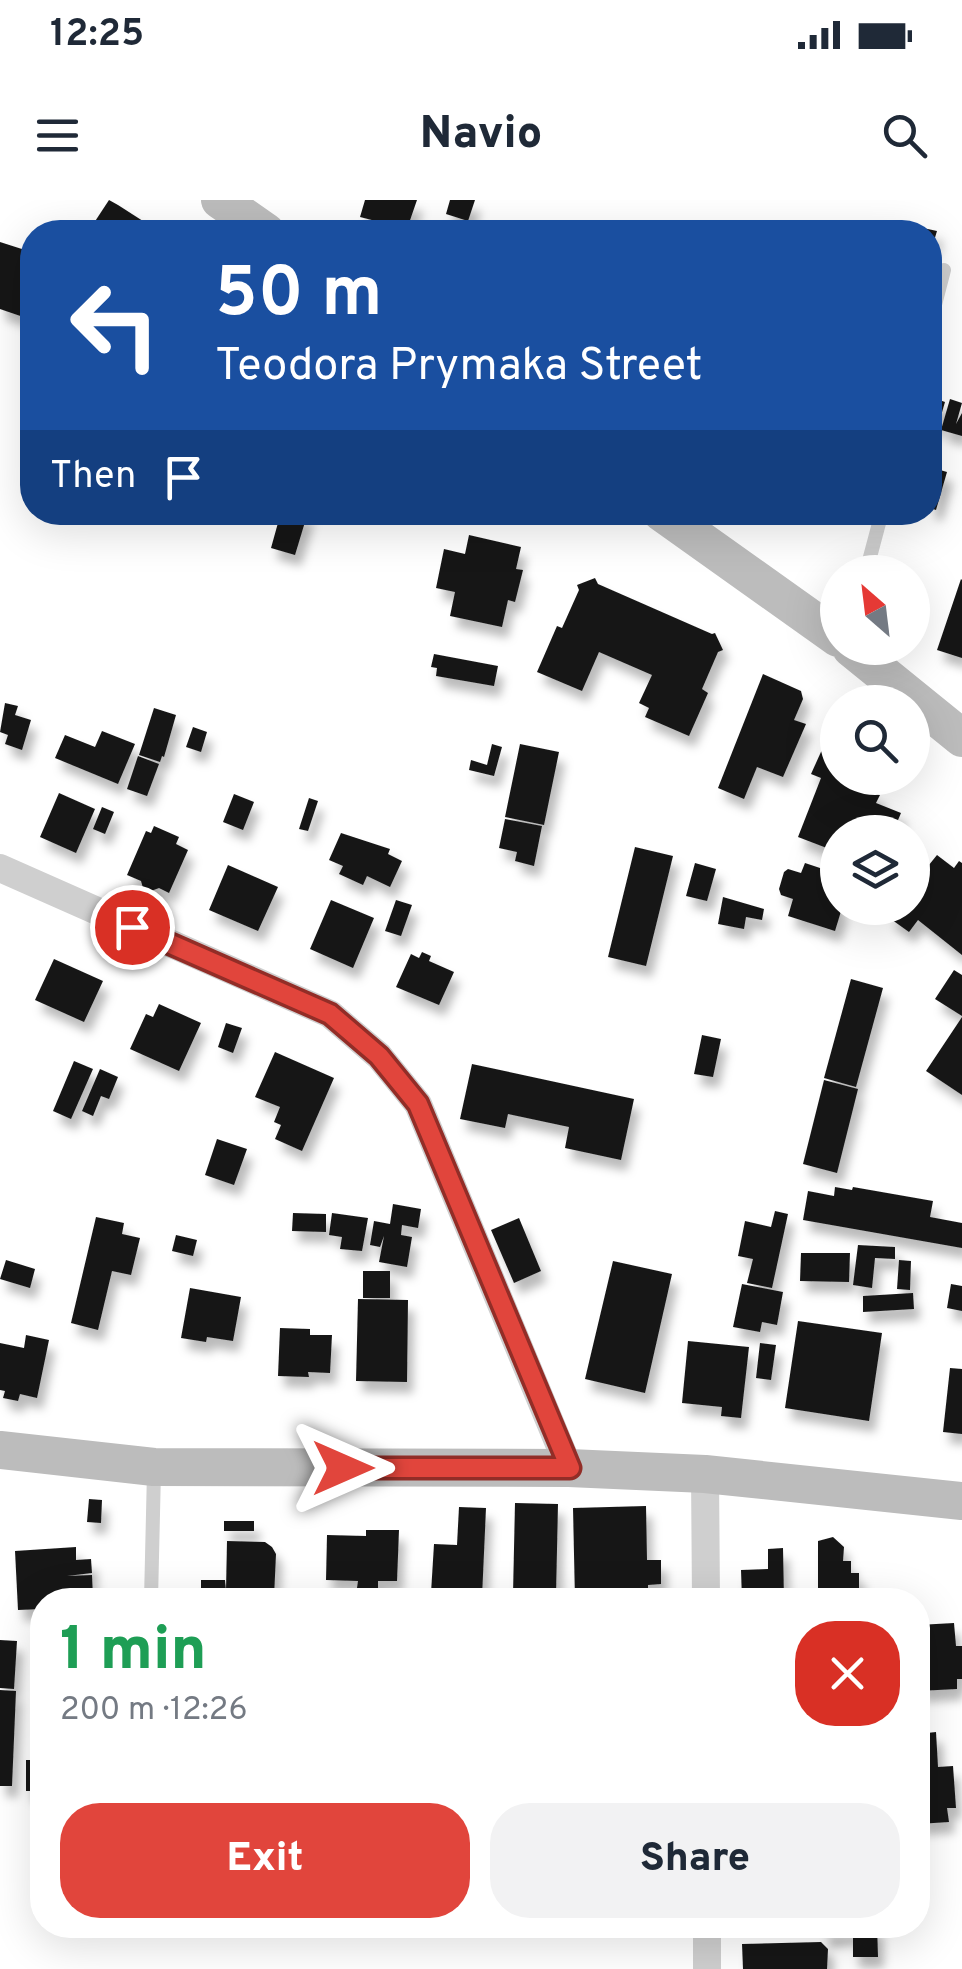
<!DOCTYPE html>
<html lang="en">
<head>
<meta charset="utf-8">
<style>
  body { margin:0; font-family:Overpass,sans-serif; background:#f2f2f3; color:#1f2937; height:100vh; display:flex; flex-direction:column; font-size:38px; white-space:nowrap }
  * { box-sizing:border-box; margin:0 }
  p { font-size:32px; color:#747a83 }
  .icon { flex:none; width:55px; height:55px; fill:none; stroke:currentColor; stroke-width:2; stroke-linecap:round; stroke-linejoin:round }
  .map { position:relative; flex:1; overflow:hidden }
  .sheet { position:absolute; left:30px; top:1388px; width:900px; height:350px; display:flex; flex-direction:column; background:#fff; border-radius:40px; box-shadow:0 10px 40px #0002 }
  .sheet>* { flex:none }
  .hud { position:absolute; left:20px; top:20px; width:922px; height:305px; border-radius:40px; box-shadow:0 10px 40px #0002; background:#1a4fa0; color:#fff; overflow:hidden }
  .needle { width:65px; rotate:332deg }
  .buttons { position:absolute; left:820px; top:355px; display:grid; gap:20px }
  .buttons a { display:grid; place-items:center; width:110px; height:110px; border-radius:50%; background:#fff; box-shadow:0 10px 40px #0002; font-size:50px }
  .pin { position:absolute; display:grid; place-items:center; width:85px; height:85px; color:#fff; margin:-42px; border:5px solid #fff; border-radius:50%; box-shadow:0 2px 10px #0007 }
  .me { position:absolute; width:110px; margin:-55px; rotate:90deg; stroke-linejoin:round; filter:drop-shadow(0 0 8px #0008) }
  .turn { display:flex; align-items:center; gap:35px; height:210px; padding:0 30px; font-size:45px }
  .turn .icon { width:130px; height:130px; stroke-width:2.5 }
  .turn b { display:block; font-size:70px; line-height:85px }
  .then { display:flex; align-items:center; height:95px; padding:0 30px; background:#0003; gap:20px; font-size:38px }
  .round { display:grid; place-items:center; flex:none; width:105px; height:105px; border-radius:40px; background:#f2f2f3 }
  .summary { display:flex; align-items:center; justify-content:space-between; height:170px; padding:0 30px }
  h1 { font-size:60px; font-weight:800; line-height:75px; color:#1e9e55 }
  .action { display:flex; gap:20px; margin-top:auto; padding:20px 30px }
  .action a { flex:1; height:115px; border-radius:40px; background:#e1453c; color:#fff; font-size:40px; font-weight:800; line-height:115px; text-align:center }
  .action a+a { background:#f2f2f3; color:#1f2937 }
  .status { display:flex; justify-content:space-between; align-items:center; height:70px; padding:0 50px; background:#fff; direction:ltr }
  .status svg { height:28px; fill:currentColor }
  header { display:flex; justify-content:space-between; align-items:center; height:130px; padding:0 30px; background:#fff; font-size:45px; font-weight:800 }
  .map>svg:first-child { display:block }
</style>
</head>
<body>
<div class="status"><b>12:25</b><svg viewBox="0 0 49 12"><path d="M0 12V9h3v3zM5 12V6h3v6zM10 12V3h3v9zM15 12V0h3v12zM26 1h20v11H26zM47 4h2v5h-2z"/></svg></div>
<header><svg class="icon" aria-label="menu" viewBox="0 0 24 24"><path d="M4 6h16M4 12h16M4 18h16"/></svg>Navio<svg class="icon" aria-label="search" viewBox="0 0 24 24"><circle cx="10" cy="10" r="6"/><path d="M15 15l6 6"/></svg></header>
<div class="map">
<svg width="962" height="1769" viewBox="0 0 962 1769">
  <defs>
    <filter id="shadow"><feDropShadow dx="6" dy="11" stdDeviation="5" flood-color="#0004"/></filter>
  </defs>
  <rect width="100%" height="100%" fill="#fff"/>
  <path fill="#191919" filter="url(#shadow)" d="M109,0l9,5 42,27h-72z
    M365,0h52l-10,29 -47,-12z
    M450,0h25l-7,21 -22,-7z
    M891,21l46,10 -6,20 -1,-19h-42z
    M0,42l25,8 -2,8 9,3v59l-32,-11z
    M931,197l14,5 -7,24 -8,-2z
    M950,199l12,4 -6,21 6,-11v23l-21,-6z
    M930,267l17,5 -11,38 -6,-2z
    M281,312h27l-13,43 -24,-7z
    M469,335l52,12 -5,22 7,1 -8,32 -7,-2 -6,27 -52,-11 5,-24 -19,-4 8,-39 21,5z
    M595,378l3,6 114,50 3,-1 8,17 -5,2 -16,37 6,4 -19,43 -44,-19 4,-9 -10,-5 13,-28 -53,-23 -17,39 -45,-19 20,-46 5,2 17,-38 -2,-5z
    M961,379l1,1v78l-25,-8z
    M434,454l64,12 -4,20 -58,-10 1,-8 -6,-1z
    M763,474l38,17 2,8 -9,21 12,4 -23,53 -26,-10 -13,32 -26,-11z
    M5,503l13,3 -3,9 16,5 -9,30 -17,-6 3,-9 -8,-3z
    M154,508l22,7 -12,42 -2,-1 -2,6 -21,-7z
    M193,527l14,5 -6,20 -15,-5z
    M102,531l33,13 -17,40 -63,-26 10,-23 30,12z
    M825,543l13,5v30h21l-5,7 26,10 -4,8 25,10 -8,19h-55v16l-4,-2 -2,4 -34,-13 23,-59 -10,-4z
    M492,544l10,3 -8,29 -25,-6 2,-10 16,5z
    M520,544l39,8 -15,73 -39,-8z
    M138,556l21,8 -12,32 -20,-7z
    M59,593l36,16 -19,44 -36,-16z
    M234,594l20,8 -11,28 -20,-8z
    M309,598l9,3 -10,30 -9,-2z
    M102,607l12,5 -9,22 -12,-5z
    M505,619l37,7 -8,40 -19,-5 2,-9 -18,-4z
    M154,626l25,11 -3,7 12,6 -19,43 -10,-5 -8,3 -8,-3 -2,-7 -14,-6 19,-44 5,2z
    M341,633l49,16 -2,5 14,7 -12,26 -23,-11 -4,9 -24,-11 4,-8 -14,-6z
    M635,647l38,9 -27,110 -38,-9z
    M937,655l17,13 5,-7 3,2v92l-44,-35 -9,12 -21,-15 7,-9h17v-33l3,-3 5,4z
    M695,663l21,6 -9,32 -21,-5z
    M805,663l33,11v34h4l-7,23 -47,-15 5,-17 -12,-4 -2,-6 5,-17 4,-3 13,4z
    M228,665l50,22 -20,44 -49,-21z
    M723,697l41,12 -2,11 -16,-3 -2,12 -26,-5z
    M331,700l43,18 -21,50 -43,-19z
    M396,700l16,5 -11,31 -16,-5z
    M422,752l9,4 -2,5 25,11 -15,33 -43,-18 15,-33 8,4z
    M54,759l49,22 -19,41 -49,-22z
    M954,770l8,5v41l-27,-17z
    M851,779l32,9 -27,99 -32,-9z
    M159,804l42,19 -22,48 -49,-22 16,-35 7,3z
    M962,817v78l-36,-24z
    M226,823l16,5 -9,25 -15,-6z
    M702,835l19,4 -8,38 -19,-3z
    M275,852l59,26 -32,73 -27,-12 6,-14 -7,-3 6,-15 -25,-10z
    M74,861l19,8 -22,50 -18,-8z
    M472,864l162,35 -13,61 -56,-12 4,-21 -61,-13 -3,14 -45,-9z
    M100,869l18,8 -9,22 -8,-3 -8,20 -11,-5z
    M824,880l34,9 -21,84 -34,-9z
    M217,939l30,10 -13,36 -29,-10z
    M835,987l17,3 1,-3 80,14 -3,16 32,6v25l-159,-28 5,-29 26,5z
    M393,1004l28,5 -3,19 -16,-3 -1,10 11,2 -5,30 -28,-5 5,-26 -4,11 -10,-2 4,-24 16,3z
    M775,1011l13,3 -16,74 -25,-5 6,-24 -15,-3 7,-35 26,6z
    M293,1013l33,1v18l-34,-1z
    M332,1013l36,5 -6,33 -22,-2 2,-12 -13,-2z
    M96,1017l28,6 -2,11 18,4 -9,37 -19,-4 -14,59 -27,-7z
    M519,1018l22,53 -27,12 -23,-53z
    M176,1035l21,5 -4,16 -21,-5z
    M858,1045l37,2v12l-20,-1 -3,30 -19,-3z
    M801,1053h49l-1,29 -49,-1z
    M6,1060l29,9 -5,19 -30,-9z
    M899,1060l12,1 -1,29 -13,-1z
    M613,1061l59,13 -27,119 -60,-14z
    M363,1071h27v27h-27z
    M742,1084l41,8 -6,33 -15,-3 -2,10 -27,-5z
    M951,1084l11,2v25l-15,-3z
    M190,1088l51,9 -8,44 -26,-4 -1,5 -25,-4z
    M913,1093l1,16 -51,3v-16z
    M358,1099l50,1 -1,82 -51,-1z
    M798,1121l84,12 -13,88 -84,-13z
    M280,1128l30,1v6h22l-2,38 -22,-1 1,5 -31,-1z
    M26,1135l23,5 -12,58 -17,-4 -2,7 -15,-3 2,-7 -5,-1v-47l24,5z
    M688,1141l61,6 -8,71 -20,-2 1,-9 -40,-4z
    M760,1143l16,2 -5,35 -15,-2z
    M950,1168l12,1v65l-19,-2z
    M89,1299l13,1 -1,23 -14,-1z
    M515,1303l43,1 -2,90h-43z
    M646,1306l1,54h14v24l-13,1v15h-73l-2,-92z
    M459,1307l27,1 -4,89 -45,3 1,-7h-7l3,-49 23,1z
    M224,1321h30v10h-30z
    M366,1330h33l-2,51h-19v7h-21l1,-7 -32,-1 1,-45 39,1z
    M833,1337l11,10 -1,14h8v12h8v27h-41v-59z
    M227,1341l38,1 7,5 4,7 -2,43 -49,-1v4h-24v-20h24l1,10z
    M76,1347v13l15,-1 1,14 -25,3 25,-1 1,23 -51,2v9l-24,1 -3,-59z
    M783,1348l1,52h-42l-1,-30 27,-1v-20z
    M954,1423l2,23h6v33h-5v10l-39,2v-66z
    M0,1440l17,1 -3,48 -14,-1z
    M0,1490l16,1 -4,95h-12z
    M936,1532l2,35 15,-1 3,42h-9l2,14 -31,2v-90z
    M26,1560h16v31h-16z
    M823,1725h54l1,32h-25v-24l-30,4z
    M821,1742l7,7 -1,20h-84l-1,-25z"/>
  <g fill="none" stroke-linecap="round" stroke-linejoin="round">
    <path stroke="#cfcfcf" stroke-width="14" d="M930,124l14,-54
      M866,372l16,-60
      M151,1400l3,-129"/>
    <path stroke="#cfcfcf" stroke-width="28" d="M0,668l330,146 49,42 39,48 151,364
      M705,1274l1,126
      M707,1725v44"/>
    <path stroke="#bcbcbc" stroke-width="38" d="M220,0l46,32
      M661,312l177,126
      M851,448l111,90
      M0,1250l154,17 415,1 136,6 257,27"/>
  </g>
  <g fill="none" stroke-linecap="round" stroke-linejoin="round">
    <defs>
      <path id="route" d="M132,727l198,87 49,42 39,48 152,364h-227"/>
    </defs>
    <use href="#route" stroke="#922d27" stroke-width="25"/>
    <use href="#route" stroke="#e1453c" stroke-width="18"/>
  </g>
</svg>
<div class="buttons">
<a><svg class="needle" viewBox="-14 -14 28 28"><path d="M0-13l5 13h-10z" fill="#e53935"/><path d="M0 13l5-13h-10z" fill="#747a83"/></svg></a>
<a><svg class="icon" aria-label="search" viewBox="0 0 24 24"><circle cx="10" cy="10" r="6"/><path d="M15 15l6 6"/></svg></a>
<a><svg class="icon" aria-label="layers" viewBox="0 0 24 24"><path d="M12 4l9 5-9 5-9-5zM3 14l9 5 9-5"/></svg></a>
</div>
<div class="pin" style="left:132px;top:727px;background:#d93025"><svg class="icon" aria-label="arrive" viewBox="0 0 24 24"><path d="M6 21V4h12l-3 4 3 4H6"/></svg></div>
<svg class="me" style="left:343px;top:1268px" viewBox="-20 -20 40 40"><path d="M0-17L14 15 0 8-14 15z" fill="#e1453c" stroke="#fff" stroke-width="4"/></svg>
<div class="hud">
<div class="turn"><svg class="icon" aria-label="left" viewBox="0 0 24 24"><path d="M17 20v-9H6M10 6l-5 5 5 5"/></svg><div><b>50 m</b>Teodora Prymaka Street</div></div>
<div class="then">Then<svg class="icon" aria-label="arrive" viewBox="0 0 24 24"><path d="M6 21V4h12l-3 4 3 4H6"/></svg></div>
</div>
<section class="sheet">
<div class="summary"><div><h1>1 min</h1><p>200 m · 12:26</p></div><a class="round" style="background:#d93025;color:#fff"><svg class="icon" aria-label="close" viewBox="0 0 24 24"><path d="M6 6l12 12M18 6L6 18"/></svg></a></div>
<div class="action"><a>Exit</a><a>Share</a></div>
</section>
</div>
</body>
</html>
